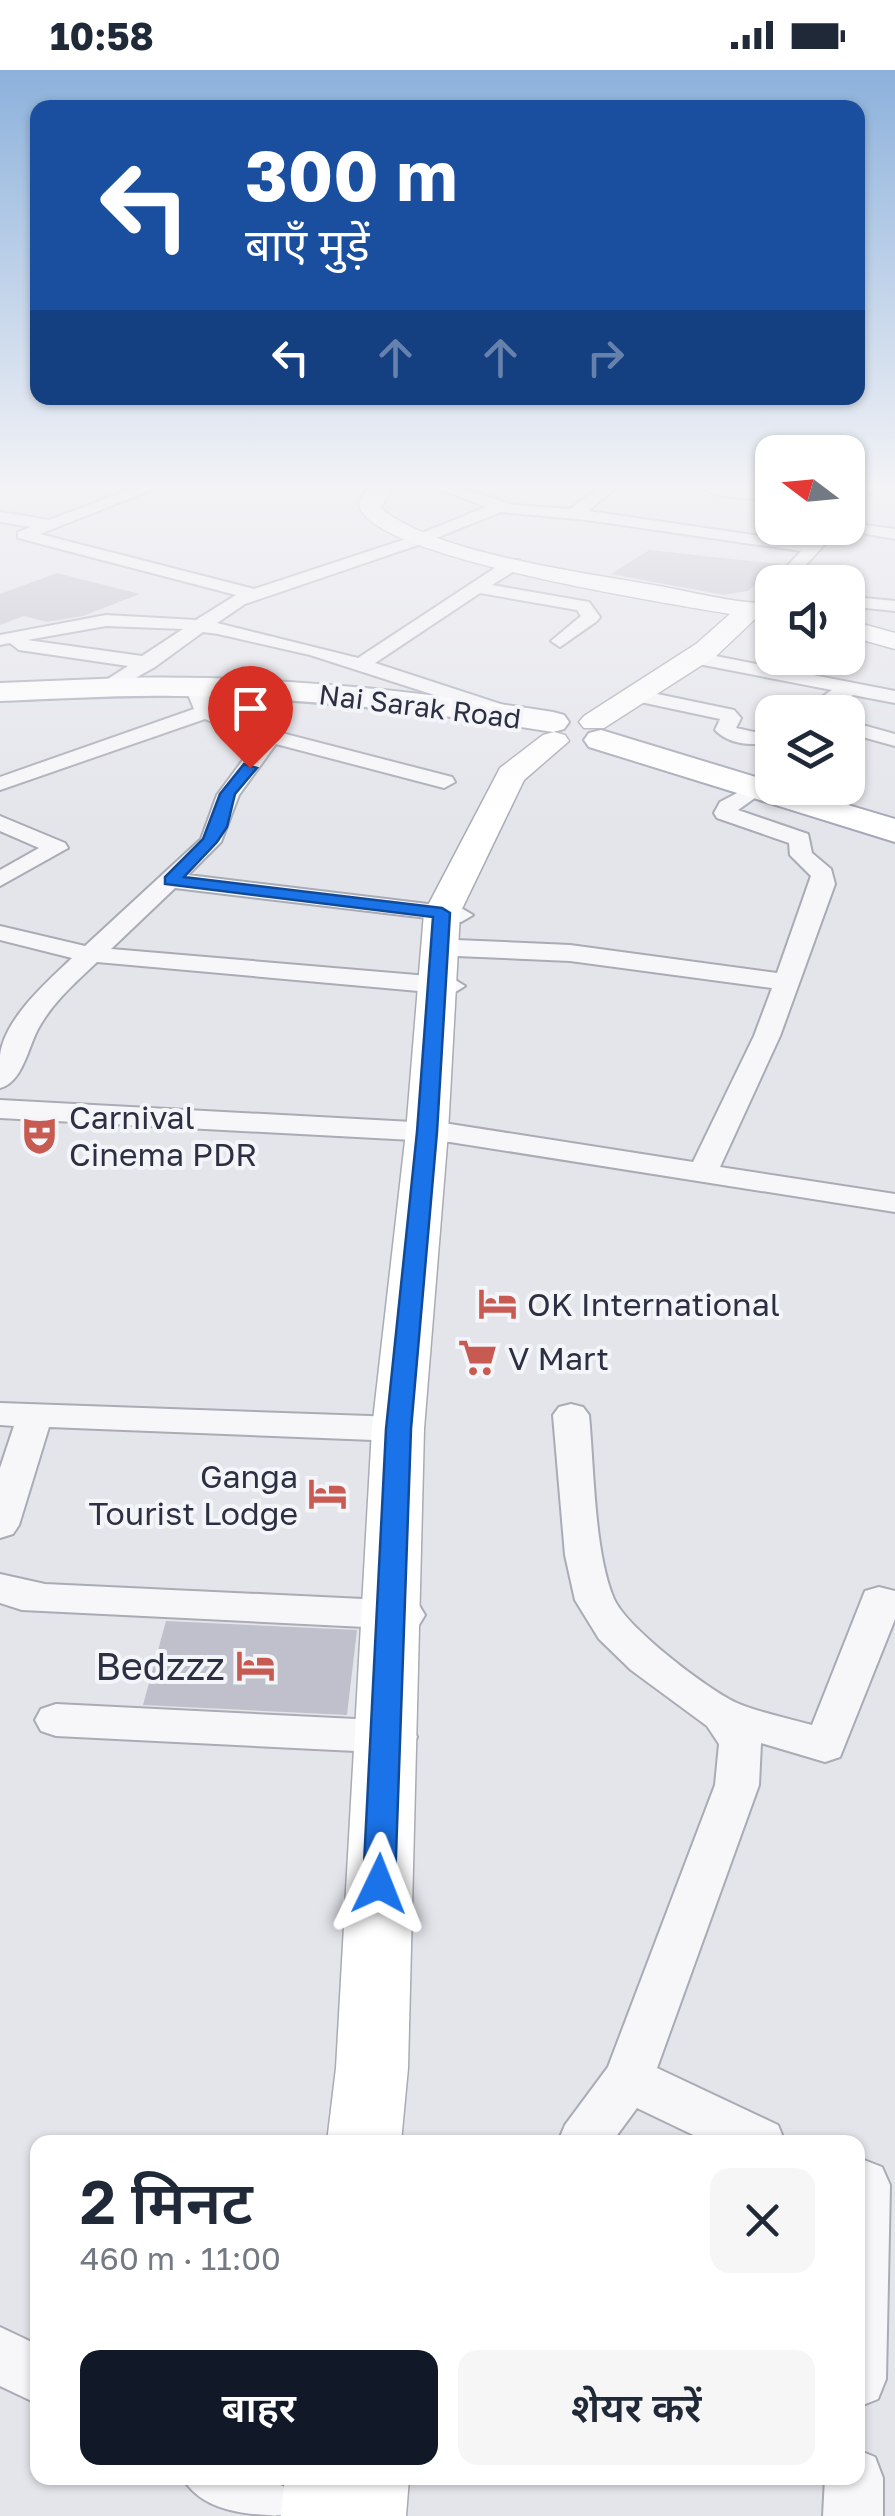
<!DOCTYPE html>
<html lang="hi">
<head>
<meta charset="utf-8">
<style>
  body { margin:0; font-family:"Golos Text","Noto Sans Devanagari",sans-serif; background:#f6f6f7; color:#1f2937; height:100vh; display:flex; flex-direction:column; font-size:38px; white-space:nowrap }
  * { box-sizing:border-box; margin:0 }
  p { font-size:32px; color:#747a83 }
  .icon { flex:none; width:55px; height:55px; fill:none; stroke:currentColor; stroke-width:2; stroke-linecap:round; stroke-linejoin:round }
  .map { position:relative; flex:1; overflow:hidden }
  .side { position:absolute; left:30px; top:2065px; width:835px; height:350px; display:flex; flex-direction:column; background:#fff; border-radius:20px; box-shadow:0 2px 8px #0004 }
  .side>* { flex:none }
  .banner { position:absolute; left:30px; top:30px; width:835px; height:305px; border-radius:20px; box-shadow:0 2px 8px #0004; background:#1a4fa0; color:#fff; overflow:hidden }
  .needle { width:65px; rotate:286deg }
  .fabs { position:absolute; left:755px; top:365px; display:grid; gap:20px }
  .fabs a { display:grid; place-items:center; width:110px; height:110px; border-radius:20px; background:#fff; box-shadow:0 2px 8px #0004; font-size:50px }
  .pin { position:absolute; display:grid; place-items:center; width:85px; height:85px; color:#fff; margin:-102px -42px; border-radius:50% 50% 50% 0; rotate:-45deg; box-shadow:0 0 10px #0007 }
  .pin .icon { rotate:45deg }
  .me { position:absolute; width:110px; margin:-55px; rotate:2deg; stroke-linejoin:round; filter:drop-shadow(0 0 8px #0008) }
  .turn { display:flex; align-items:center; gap:35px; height:210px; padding:0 50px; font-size:45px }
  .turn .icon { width:130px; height:130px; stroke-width:2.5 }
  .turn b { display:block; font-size:70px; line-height:85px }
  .lanes { display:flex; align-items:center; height:95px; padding:0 50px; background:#0003; justify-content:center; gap:50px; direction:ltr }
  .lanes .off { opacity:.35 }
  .round { display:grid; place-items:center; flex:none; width:105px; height:105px; border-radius:20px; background:#f6f6f7 }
  .head { display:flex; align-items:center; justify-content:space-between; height:170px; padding:0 50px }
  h1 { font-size:60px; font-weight:600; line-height:75px }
  .button { display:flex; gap:20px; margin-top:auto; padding:20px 50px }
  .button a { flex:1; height:115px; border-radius:20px; background:#111827; color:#fff; font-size:40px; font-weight:600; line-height:115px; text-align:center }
  .button a+a { background:#f6f6f7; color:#1f2937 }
  .status { display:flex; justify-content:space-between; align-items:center; height:70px; padding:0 50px; background:#fff; direction:ltr }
  .status svg { height:28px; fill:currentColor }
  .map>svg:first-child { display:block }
</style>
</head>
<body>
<div class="status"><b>10:58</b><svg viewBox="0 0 49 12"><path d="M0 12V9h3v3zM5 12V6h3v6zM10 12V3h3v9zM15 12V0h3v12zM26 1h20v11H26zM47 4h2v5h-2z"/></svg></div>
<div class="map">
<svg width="895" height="2446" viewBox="0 0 895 2446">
  <rect width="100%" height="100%" fill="#e4e5eb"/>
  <path fill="#bfc0cb" d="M649,480l130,14 -31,27 -24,4 -113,-21z
    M57,503l83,21 -57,22 -36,6 -23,-6 -24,9v-31z
    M166,1551l191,9 -10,85 -204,-10z"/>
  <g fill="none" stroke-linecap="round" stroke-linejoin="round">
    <defs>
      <path id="street" d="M147,413h22l-129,51 214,55 158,-52 74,-30 -63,-24h23l67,22 57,4 35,-26h17l-34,28 221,32 15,-15h24v-5l47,6v10l-56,-10 -49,53h-17l28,-31 -214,-31 -86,-8 -77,31 -179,61 -28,19 141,35 149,-98h12v8l-27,17 97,17 11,15 -3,4 -37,26 -9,-6 30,-25 -4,-6 -97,-17 -105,70 138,45v8l-7,2 -196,-63 -92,-21 -15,-2 -48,35 -48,27 -7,-2v-8l28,-18 -109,-16 -9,-7 -10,2v-10l106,-20 90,5 40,-25 -218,-57v-6l13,-5 -31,-5v-10l49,8zM106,556l77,3 -41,27 -115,-16z
        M695,413l77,9v9l-55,-6z
        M863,413h15l-25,31 -5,2v-14z
        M864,528l31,3v10l-29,-3 -18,7v-11z
        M695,582l200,39v12l-42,-8 -30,17h-23l32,-22 -144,-28 -2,-4z
        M195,611l10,6 8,21 57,22 182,47 3,5 -11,6 -168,-44 -37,51 -18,47 -33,33 273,33 12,7 -12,7 -286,-34 -64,61 341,29 13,8 -13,8 -355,-32c-22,21 -45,41 -59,67 -10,19 -16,54 -38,59 0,-10 0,-22 0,-33 5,-37 47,-73 72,-97l-72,-18v-14l85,20 116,-107 16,-44 40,-54 -52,-22 -205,71v-13l194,-68 -9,-22z
        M638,620l96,20 7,8 -5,10 18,4 18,-2v12c-20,4 -42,3 -57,-12l5,-11 -89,-19v-8z
        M848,651l47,13v12l-47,-13z
        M758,712l11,6 -31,22 70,24 4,19 19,16 4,15 -55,152 -60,131 175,27v18l-445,-70 -450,-24v-18l450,24 243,38 61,-126 18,-48 -202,-27 -114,-5 -13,-8 13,-8 114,5 207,28 34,-97 -21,-21 -1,-12 -72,-25 -3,-5 6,-11z
        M0,746l65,27 3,5 -68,38v-16l39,-22 -39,-17z
        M0,1333l398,14 13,4 5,8 -5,8 -13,4 -349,-14 -30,98 -6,9 -13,4v-70l14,-42 -14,-1z
        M571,1334l12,3 6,8c5,52 5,138 25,184 13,29 94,91 123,104 23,10 51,15 75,22l53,-134 14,-4 16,4v28l-55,138 -15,5 -64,-19 -2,42 -102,283 121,57 7,17h-77l-71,-34 -25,34h-54l7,-17 43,-58 107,-282 4,-41 -12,-18 -76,-56 -32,-31 -24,-39 -10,-45 -12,-140 6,-8z
        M0,1504l45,10 360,17 14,4 6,10 -6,10 -14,4 -383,-19 -22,-7z
        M56,1634l340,17 15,4 6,12 -6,12 -15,4 -340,-17 -15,-5 -6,-11 6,-11z
        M864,2090l18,7 8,18 -4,194 -8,20 -20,8v-244z
        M0,2257l38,18v59l-38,-18z
        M858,2380l17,7 8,21v38h-60l2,-38h33z
        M183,2408h85l31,17 9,21c-48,0 -104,0 -125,-38z"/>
      <path id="secondary" d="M371,413h23l-13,25c53,46 206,65 278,78 37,7 75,17 113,18v16l-17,-1 -39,37 -112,72h-20l-5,-6 5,-6 112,-72 34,-30c-51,-9 -374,-58 -371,-112z
        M848,550l47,13v16l-47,-13z
        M554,662l11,3 4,6 -45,39 -64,133 -12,219 -24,297 -16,639 -7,74h-74l9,-74 36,-639 34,-297 18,-219 76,-145 43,-33z
        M285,2408h124l-3,38h-125z"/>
      <path id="primary" d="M124,608c144,-3 287,12 429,34l11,3 5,7 -5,7 -11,3c-125,-20 -251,-35 -378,-36 -58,-1 -117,3 -175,5v-18z
        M601,660l171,52v6h19l104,31v23l-306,-95 -5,-7 5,-7z"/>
    </defs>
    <use href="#street" stroke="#a9abb5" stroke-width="4"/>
    <use href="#secondary" stroke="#a9abb5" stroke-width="3"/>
    <use href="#primary" stroke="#a4a7b6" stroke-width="4"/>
    <use href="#street" fill="#f7f7fa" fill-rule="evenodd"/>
    <use href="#secondary" fill="#fff" fill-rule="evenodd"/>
    <use href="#primary" fill="#fff" fill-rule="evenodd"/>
  </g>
  <linearGradient id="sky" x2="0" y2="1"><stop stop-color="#8cb1dc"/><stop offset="0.55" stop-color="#f3f3f6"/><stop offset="1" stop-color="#f3f3f6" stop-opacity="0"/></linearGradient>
  <rect width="895" height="756" fill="url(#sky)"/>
  <path fill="#1a73e8" stroke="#114b97" stroke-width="2.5" d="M244,694l13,4 -22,26 -8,33 -10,15 -33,35 258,31 8,5 -13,219 -26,297 -16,455 -5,9 -11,4 -11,-4 -5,-9 23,-455 31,-297 16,-215 -268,-33v-7l38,-38 17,-45z"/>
  <defs>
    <symbol id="theatre-bare" viewBox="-9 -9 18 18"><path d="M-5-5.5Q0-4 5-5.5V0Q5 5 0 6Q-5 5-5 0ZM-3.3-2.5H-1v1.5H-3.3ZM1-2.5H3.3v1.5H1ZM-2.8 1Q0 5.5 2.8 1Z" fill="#c75b52" stroke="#f4f5f8" stroke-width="2.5" paint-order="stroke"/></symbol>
    <symbol id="hotel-bare" viewBox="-9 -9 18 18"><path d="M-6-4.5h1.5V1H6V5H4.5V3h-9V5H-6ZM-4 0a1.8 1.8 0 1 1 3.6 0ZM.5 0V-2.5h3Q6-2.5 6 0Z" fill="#c75b52" stroke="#f4f5f8" stroke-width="2.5" paint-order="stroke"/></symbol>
    <symbol id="supermarket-bare" viewBox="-9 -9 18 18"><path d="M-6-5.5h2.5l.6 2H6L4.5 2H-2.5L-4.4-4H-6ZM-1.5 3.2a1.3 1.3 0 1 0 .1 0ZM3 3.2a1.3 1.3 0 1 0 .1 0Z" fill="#c75b52" stroke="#f4f5f8" stroke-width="2.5" paint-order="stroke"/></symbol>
  </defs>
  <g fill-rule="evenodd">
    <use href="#theatre-bare" x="12" y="1038" width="55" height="55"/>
    <use href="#hotel-bare" x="470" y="1206" width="55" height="55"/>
    <use href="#supermarket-bare" x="450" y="1260" width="55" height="55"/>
    <use href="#hotel-bare" x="300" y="1396" width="55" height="55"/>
    <use href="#hotel-bare" x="228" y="1568" width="55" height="55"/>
  </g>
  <g text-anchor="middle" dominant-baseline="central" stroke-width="8" stroke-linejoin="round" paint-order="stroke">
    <g font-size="28" fill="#2d3043" stroke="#f4f5f8">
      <text transform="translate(420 636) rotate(7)">Nai Sarak Road</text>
    </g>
    <g font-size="32" fill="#2d3043" stroke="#f4f5f8" text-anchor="start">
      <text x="69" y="1047">Carnival<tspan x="69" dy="37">Cinema PDR</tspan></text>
      <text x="527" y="1234">OK International</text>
      <text x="508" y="1288">V Mart</text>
      <text x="298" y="1406" text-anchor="end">Ganga<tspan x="298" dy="37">Tourist Lodge</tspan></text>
    </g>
    <g font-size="38" fill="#2d3043" stroke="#f4f5f8" text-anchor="end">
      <text x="225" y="1595">Bedzzz</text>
    </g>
  </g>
</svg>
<div class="fabs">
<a><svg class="needle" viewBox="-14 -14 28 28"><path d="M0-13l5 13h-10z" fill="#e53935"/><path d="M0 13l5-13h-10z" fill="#747a83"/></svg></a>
<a><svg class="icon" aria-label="sound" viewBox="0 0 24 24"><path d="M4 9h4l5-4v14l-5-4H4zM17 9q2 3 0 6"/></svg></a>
<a><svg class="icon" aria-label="layers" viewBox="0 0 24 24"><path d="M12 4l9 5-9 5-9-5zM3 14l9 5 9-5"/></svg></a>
</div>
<div class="pin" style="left:250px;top:698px;background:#d93025"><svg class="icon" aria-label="arrive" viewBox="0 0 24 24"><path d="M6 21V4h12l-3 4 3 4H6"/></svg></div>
<svg class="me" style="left:379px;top:1814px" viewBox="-20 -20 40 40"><path d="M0-17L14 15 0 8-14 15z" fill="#1a73e8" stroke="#fff" stroke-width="4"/></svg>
<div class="banner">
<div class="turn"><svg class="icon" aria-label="left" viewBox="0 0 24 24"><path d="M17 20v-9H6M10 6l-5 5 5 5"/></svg><div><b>300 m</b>बाएँ मुड़ें</div></div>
<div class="lanes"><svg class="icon" aria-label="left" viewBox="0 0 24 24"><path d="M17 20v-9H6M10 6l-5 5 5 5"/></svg><svg class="icon off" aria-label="ahead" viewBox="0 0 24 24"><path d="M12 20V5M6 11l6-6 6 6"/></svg><svg class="icon off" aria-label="ahead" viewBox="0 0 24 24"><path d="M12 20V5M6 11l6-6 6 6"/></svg><svg class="icon off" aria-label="right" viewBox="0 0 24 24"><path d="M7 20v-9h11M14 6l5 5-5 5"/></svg></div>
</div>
<section class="side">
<div class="head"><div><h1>2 मिनट</h1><p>460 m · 11:00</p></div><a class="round"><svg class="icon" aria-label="close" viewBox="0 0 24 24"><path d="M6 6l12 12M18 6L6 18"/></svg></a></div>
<div class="button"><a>बाहर</a><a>शेयर करें</a></div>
</section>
</div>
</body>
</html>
